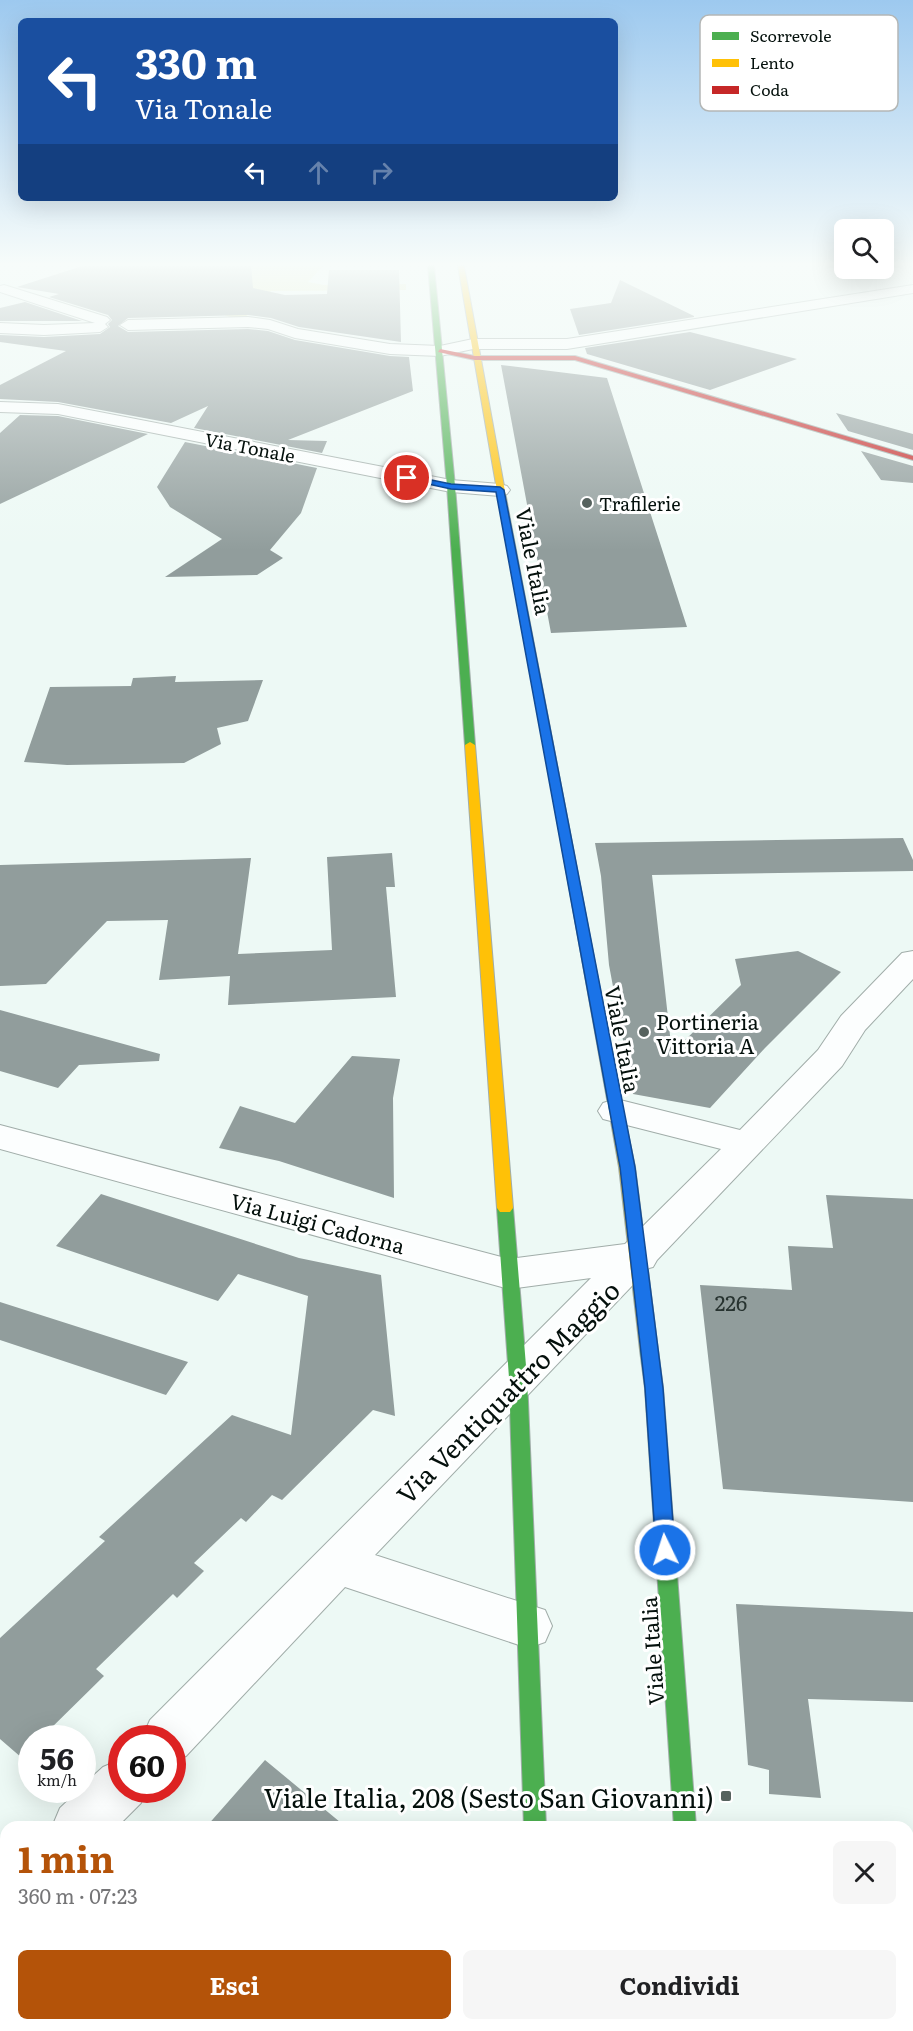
<!DOCTYPE html>
<html lang="it">
<head>
<meta charset="utf-8">
<style>
  body { margin:0; font-family:Literata,serif; background:#f6f6f6; color:#202124; height:100vh; display:flex; flex-direction:column; font-size:22px; white-space:nowrap }
  * { box-sizing:border-box; margin:0 }
  p { font-size:20px; color:#757577 }
  .icon { flex:none; width:33px; height:33px; fill:none; stroke:currentColor; stroke-width:2; stroke-linecap:round; stroke-linejoin:round }
  .map { position:relative; flex:1; overflow:hidden }
  .side { position:absolute; left:0px; top:1821px; width:914px; height:210px; display:flex; flex-direction:column; background:#fff; border-radius:18px 18px 0 0; box-shadow:0 6px 24px #0002 }
  .side>* { flex:none }
  .banner { position:absolute; left:18px; top:18px; width:600px; height:183px; border-radius:9px; box-shadow:0 6px 24px #0002; background:#1a4fa0; color:#fff; overflow:hidden }
  .fabs { position:absolute; left:834px; top:219px; display:grid; gap:12px }
  .fabs a { display:grid; place-items:center; width:60px; height:60px; border-radius:9px; background:#fff; box-shadow:0 6px 24px #0002; font-size:30px }
  .speed { position:absolute; left:18px; top:1725px; display:flex; gap:12px; font-size:30px; font-weight:700; text-align:center }
  .speed>* { display:grid; place-content:center; width:78px; height:78px; border-radius:50%; background:#fff; box-shadow:0 6px 24px #0002; line-height:1 }
  .speed small { font-size:15px; font-weight:400 }
  .speed .limit { border:9px solid #d22; background:#fff; color:#111 }
  .pin { position:absolute; display:grid; place-items:center; width:51px; height:51px; color:#fff; margin:-26px; border:3px solid #fff; border-radius:50%; box-shadow:0 2px 6px #0007 }
  .me { position:absolute; width:66px; margin:-33px; rotate:356deg; stroke-linejoin:round; filter:drop-shadow(0 0 4px #0008) }
  .turn { display:flex; align-items:center; gap:21px; height:126px; padding:0 18px; font-size:27px }
  .turn .icon { width:78px; height:78px; stroke-width:2.5 }
  .turn b { display:block; font-size:42px; line-height:51px }
  .lanes { display:flex; align-items:center; height:57px; padding:0 18px; background:#0003; justify-content:center; gap:30px; direction:ltr }
  .lanes .off { opacity:.35 }
  .round { display:grid; place-items:center; flex:none; width:63px; height:63px; border-radius:9px; background:#f6f6f6 }
  .overview { display:flex; align-items:center; justify-content:space-between; height:102px; padding:0 18px }
  h1 { font-size:36px; font-weight:700; line-height:45px; color:#b45309 }
  .primary-button { display:flex; gap:12px; margin-top:auto; padding:12px 18px }
  .primary-button a { flex:1; height:69px; border-radius:9px; background:#b45309; color:#fff; font-size:24px; font-weight:700; line-height:69px; text-align:center }
  .primary-button a+a { background:#f6f6f6; color:#202124 }
  .map>svg:first-child { display:block }
</style>
</head>
<body>
<div class="map">
<svg width="913" height="2031" viewBox="0 0 913 2031">
  <rect width="100%" height="100%" fill="#edf9f5"/>
  <path fill="#e4e9b7" d="M167,266h156l-15,16 16,3 82,-1v6l-135,1c-7,7 -15,20 -23,24 -27,14 -65,-33 -81,-49z"/>
  <path fill="#919d9c" d="M82,266h169l2,22 32,7 42,-1 2,-24h70l2,72 -102,-15 -28,-9 -23,-3 -120,3 -10,8 10,6 120,-3 20,2 27,9 95,16 19,1 4,34 -125,49 39,1 -5,12 -128,-25 14,-22 -37,17 -113,-21 -58,-3v-14l66,-34 -66,-9v-7l44,2 56,-3 10,-7 -2,-3 4,-4 -4,-5 -59,-18 10,-3 -42,-7z
    M620,280l74,36v1l-115,18 -9,-26 41,-6z
    M25,302l57,19h-82v-13z
    M690,332l107,27 -87,31 -123,-36 -2,-6z
    M501,365l106,13 80,249 -136,6z
    M836,413l77,21v16l-65,-19z
    M20,415l38,1 90,18 -148,70v-71z
    M185,442l132,26 -16,45 -31,37 13,8 -26,17 -92,2 57,-38 -52,-32 -13,-20z
    M861,451l52,15v17l-32,-3z
    M176,676l-1,6 88,-2 -15,41 -31,7 4,16 -37,19 -117,2 -43,-3 26,-75 81,-1 2,-8z
    M903,838l10,22v11l-261,4 20,178 69,-68 -6,-26 63,-8 43,21 -76,76 -55,60 -77,-14 -24,-129 -8,-89 -6,-33z
    M392,853l3,34h-9l10,110 -168,8 2,-29 -71,4 9,-60 -61,1 -61,63 -46,2v-121l251,-7 -13,96 94,-4 -5,-93z
    M0,1010l160,44 -1,7 -80,4 -21,23 -58,-17z
    M352,1056l48,3 -7,39 1,100 -115,-37 -60,-13 21,-42 55,17z
    M101,1194l198,64 82,17 14,141 -22,-6 -91,90 -10,-5 -26,27 -5,-4 -47,45 10,8 -27,27 -4,-4 -77,75 8,7 -63,62h-9v10l-10,10 -22,-19v-101l105,-97 -6,-4 133,-122 59,20 17,-139 -70,-22 -20,27 -162,-55z
    M826,1195l87,4v303l-190,-13 -23,-204 92,5 -4,-44 45,2z
    M0,1302l188,60 -22,33 -166,-55z
    M736,1604l177,8v90l-105,-3 13,99 -52,-4v-24l-21,-5z
    M265,1760l81,67h-140z"/>
  <g fill="none" stroke-linecap="round" stroke-linejoin="round">
    <defs>
      <path id="street" d="M4,285l103,32 3,3 -5,4 3,3 -8,5 -56,3 -44,-2v-10l44,2 51,-2 -95,-31v-6z
        M913,285v8l-346,56h-94l-33,7 -50,-2 -95,-16 -27,-9 -20,-2 -120,3 -8,-5 8,-5 120,-3 22,3 28,9 92,15 50,2 33,-7h94z
        M0,402l58,2 393,76 49,4 7,2 3,4 -3,4 -7,2 -49,-4 -393,-78 -58,-2z
        M913,951v28l-48,51 -23,36 -185,194 -4,7 -4,1 -274,287 170,55 7,16 -7,16 -17,6 -183,-61 -159,169 -14,5v-23h-30l8,-18 441,-442 -82,11 -509,-140v-24l509,134 116,-15 96,-95 -118,-30 -5,-8 5,-8 13,-4 124,31 78,-80 23,-34 61,-63z
        M122,1759v31h24l-5,13 -24,24h-65l8,-19 19,-18h3v-4l21,-19z
        M6,1871v59l-6,3v-59z"/>
      <path id="fast" d="M428,266h6l21,220 20,259 -5,3 -5,-3 -18,-259z
        M503,517l7,2 113,591 -7,5 -7,-5z
        M505,1203l5,1 3,4 14,170 19,449h-22l-15,-449 -12,-170 3,-4z
        M649,1343l6,2 3,5 5,38 33,439h-22l-29,-439 -5,-38 3,-5z
        M509,2025h24v6h-24z"/>
      <path id="slow" d="M458,266h6l46,253 -4,2 -4,-2z
        M470,742l5,3 38,463 -3,4h-10l-3,-4 -32,-463z
        M616,1105l7,5 12,57 23,183 -3,5 -6,2 -6,-2 -3,-5 -21,-183 -10,-57z
        M669,2025h24v6h-24z"/>
      <path id="jam" d="M440,349l35,7h100l338,100v4l-338,-100h-100l-37,-8z"/>
    </defs>
    <use href="#street" stroke="#a1ada9" stroke-width="2"/>
    <use href="#fast" stroke="#a1ada9" stroke-width="2"/>
    <use href="#slow" stroke="#a1ada9" stroke-width="2"/>
    <use href="#jam" stroke="#a1ada9" stroke-width="2"/>
    <use href="#street" fill="#fcfefe" fill-rule="evenodd"/>
    <use href="#fast" fill="#4caf50" fill-rule="evenodd"/>
    <use href="#slow" fill="#ffc107" fill-rule="evenodd"/>
    <use href="#jam" fill="#c62828" fill-rule="evenodd"/>
  </g>
  <linearGradient id="sky" x2="0" y2="1"><stop stop-color="#9dc9ef"/><stop offset="0.48" stop-color="#f7fcfa"/><stop offset="1" stop-color="#f7fcfa" stop-opacity="0"/></linearGradient>
  <rect width="913" height="550" fill="url(#sky)"/>
  <path fill="#1a73e8" stroke="#114b97" stroke-width="1.5" d="M407,475l44,9 49,3 4,3 131,677 28,221 12,162 -3,6 -7,2 -7,-2 -2,-6 -11,-162 -25,-221 -124,-675 -45,-3 -46,-10v-3z"/>
  <g fill="#56625e" stroke="#fff" stroke-width="2">
    <circle cx="587" cy="503" r="6"/>
    <circle cx="644" cy="1032" r="6"/>
    <rect x="720" y="1790" width="12" height="12" rx="3"/>
  </g>
  <g text-anchor="middle" dominant-baseline="central" stroke-width="6" stroke-linejoin="round" paint-order="stroke">
    <g font-size="18" fill="#04100c" stroke="#fff">
      <text transform="translate(250 447) rotate(11)">Via Tonale</text>
    </g>
    <g font-size="18" fill="#04100c" stroke="#fff" text-anchor="start">
      <text x="599" y="503">Trafilerie</text>
    </g>
    <g font-size="21" fill="#04100c" stroke="#fff">
      <text transform="translate(535 561) rotate(79)">Viale Italia</text>
      <text transform="translate(624 1039) rotate(79)">Viale Italia</text>
      <text transform="translate(318 1222) rotate(15)">Via Luigi Cadorna</text>
      <text transform="translate(651 1651) rotate(-94)">Viale Italia</text>
    </g>
    <g font-size="21" fill="#04100c" stroke="#fff" text-anchor="start">
      <text x="656" y="1020">Portineria<tspan x="656" dy="24">Vittoria A</tspan></text>
    </g>
    <g font-size="21" fill="#273330">
      <text x="731" y="1301">226</text>
    </g>
    <g font-size="26" fill="#04100c" stroke="#fff">
      <text transform="translate(507 1391) rotate(-45)">Via Ventiquattro Maggio</text>
    </g>
    <g font-size="26" fill="#04100c" stroke="#fff" text-anchor="end">
      <text x="714" y="1796">Viale Italia, 208 (Sesto San Giovanni)</text>
    </g>
  </g>
  <rect x="700" y="15" width="198" height="96" rx="9" fill="#fff" stroke="#b4b7b6" stroke-width="1.5"/>
  <rect x="712" y="32" width="27" height="8" fill="#4caf50"/>
  <rect x="712" y="59" width="27" height="8" fill="#ffc107"/>
  <rect x="712" y="86" width="27" height="8" fill="#c62828"/>
  <g font-size="16" fill="#04100c">
    <text x="750" y="42">Scorrevole</text>
    <text x="750" y="69">Lento</text>
    <text x="750" y="96">Coda</text>
  </g>
</svg>
<div class="fabs">
<a><svg class="icon" aria-label="search" viewBox="0 0 24 24"><circle cx="10" cy="10" r="6"/><path d="M15 15l6 6"/></svg></a>
</div>
<div class="speed"><div>56<small>km/h</small></div><div class="limit">60</div></div>
<div class="pin" style="left:407px;top:478px;background:#d93025"><svg class="icon" aria-label="arrive" viewBox="0 0 24 24"><path d="M6 21V4h12l-3 4 3 4H6"/></svg></div>
<svg class="me" style="left:665px;top:1550px" viewBox="-20 -20 40 40"><circle r="17" fill="#1a73e8" stroke="#fff" stroke-width="3"/><path d="M0-11L8 9 0 5-8 9z" fill="#fff"/></svg>
<div class="banner">
<div class="turn"><svg class="icon" aria-label="left" viewBox="0 0 24 24"><path d="M17 20v-9H6M10 6l-5 5 5 5"/></svg><div><b>330 m</b>Via Tonale</div></div>
<div class="lanes"><svg class="icon" aria-label="left" viewBox="0 0 24 24"><path d="M17 20v-9H6M10 6l-5 5 5 5"/></svg><svg class="icon off" aria-label="ahead" viewBox="0 0 24 24"><path d="M12 20V5M6 11l6-6 6 6"/></svg><svg class="icon off" aria-label="right" viewBox="0 0 24 24"><path d="M7 20v-9h11M14 6l5 5-5 5"/></svg></div>
</div>
<section class="side">
<div class="overview"><div><h1>1 min</h1><p>360 m · 07:23</p></div><a class="round"><svg class="icon" aria-label="close" viewBox="0 0 24 24"><path d="M6 6l12 12M18 6L6 18"/></svg></a></div>
<div class="primary-button"><a>Esci</a><a>Condividi</a></div>
</section>
</div>
</body>
</html>
